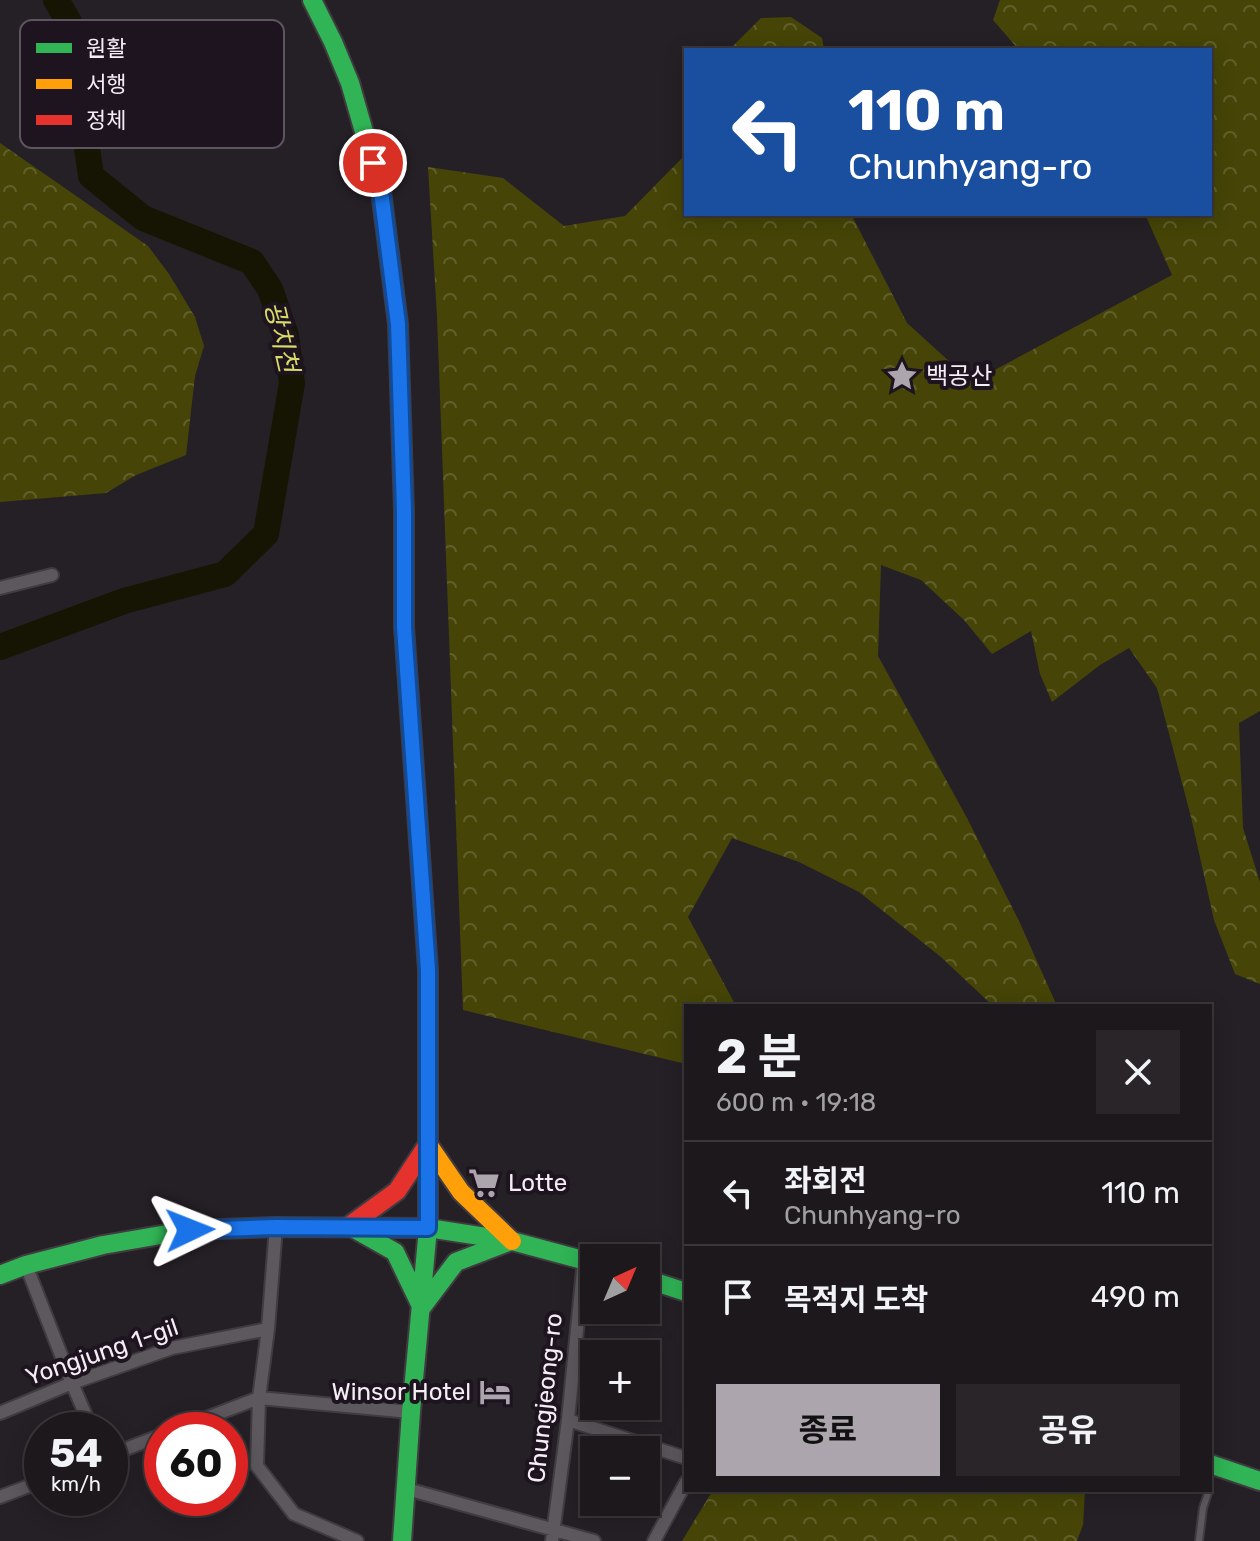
<!DOCTYPE html>
<html lang="ko">
<head>
<meta charset="utf-8">
<style>
  body { margin:0; font-family:Rubik,"Noto Sans KR",sans-serif; background:#292529; color:#f1f3f6; height:100vh; display:flex; flex-direction:column; font-size:30px; white-space:nowrap }
  * { box-sizing:border-box; margin:0 }
  p { font-size:26px; color:#a0a0a3 }
  .icon { flex:none; width:44px; height:44px; fill:none; stroke:currentColor; stroke-width:2; stroke-linecap:round; stroke-linejoin:round }
  .map { position:relative; flex:1; overflow:hidden }
  .drawer { position:absolute; left:684px; top:1004px; width:528px; height:488px; display:flex; flex-direction:column; background:#1c181c; border-radius:0px; box-shadow:0 4px 20px #0003,0 0 0 2px #3a373b }
  .drawer>* { flex:none }
  .top-card { position:absolute; left:684px; top:48px; width:528px; height:168px; border-radius:0px; box-shadow:0 4px 20px #0003,0 0 0 2px #3a373b; background:#1a4fa0; color:#fff; overflow:hidden }
  .needle { width:52px; rotate:44deg }
  .buttons { position:absolute; left:580px; top:1244px; display:grid; gap:16px }
  .buttons a { display:grid; place-items:center; width:80px; height:80px; border-radius:0px; background:#1c181c; box-shadow:0 4px 20px #0003,0 0 0 2px #3a373b; font-size:40px }
  .speed { position:absolute; left:24px; top:1412px; display:flex; gap:16px; font-size:40px; font-weight:700; text-align:center }
  .speed>* { display:grid; place-content:center; width:104px; height:104px; border-radius:50%; background:#1c181c; box-shadow:0 4px 20px #0003,0 0 0 2px #3a373b; line-height:1 }
  .speed small { font-size:20px; font-weight:400 }
  .speed .limit { border:12px solid #d22; background:#fff; color:#111 }
  .pin { position:absolute; display:grid; place-items:center; width:68px; height:68px; color:#fff; margin:-34px; border:4px solid #fff; border-radius:50%; box-shadow:0 2px 8px #0007 }
  .me { position:absolute; width:88px; margin:-44px; rotate:88deg; stroke-linejoin:round; filter:drop-shadow(0 0 6px #0008) }
  .turn { display:flex; align-items:center; gap:28px; height:168px; padding:0 32px; font-size:36px }
  .turn .icon { width:104px; height:104px; stroke-width:2.5 }
  .turn b { display:block; font-size:56px; line-height:68px }
  .round { display:grid; place-items:center; flex:none; width:84px; height:84px; border-radius:0px; background:#292529 }
  .headline { display:flex; align-items:center; justify-content:space-between; height:136px; padding:0 32px }
  h1 { font-size:48px; font-weight:700; line-height:60px }
  .cta { display:flex; gap:16px; margin-top:auto; padding:16px 32px }
  .cta a { flex:1; height:92px; border-radius:0px; background:#aca5ad; color:#111; font-size:32px; font-weight:700; line-height:92px; text-align:center }
  .cta a+a { background:#292529; color:#f1f3f6 }
  ul { padding:0; list-style:none }
  li { display:flex; align-items:center; gap:24px; height:104px; padding:0 32px; border-top:2px solid #3a373b }
  li div { flex:1 }
  li b { display:block; font-size:30px }
  li em { font-style:normal }
  .map>svg:first-child { display:block }
</style>
</head>
<body>
<div class="map">
<svg width="1260" height="1541" viewBox="0 0 1260 1541">
  <defs>
    <pattern id="forest-crowns" width="20" height="18" patternUnits="userSpaceOnUse" patternTransform="scale(2)"><rect width="20" height="18" fill="#464507"/><path d="M2 6a3 3 0 1 1 6 0M12 15a3 3 0 1 1 6 0" fill="none" stroke="#61602c"/></pattern>
  </defs>
  <rect width="100%" height="100%" fill="#252026"/>
  <path fill="url(#forest-crowns)" d="M1000,0h260v711l-21,12 4,105 17,54v102l-25,-10 -21,-54 -23,-103 -34,-129 -28,-40 -29,17 -48,37 -12,-28 -9,-43 -39,23 -28,-34 -43,-40 -40,-15 -3,91 89,162 52,103 38,85h-64l-52,-49 -82,-65 -60,-30 -67,-24 -44,79 48,89h-50v58l-223,-54 -26,-694 -9,-149 75,11 61,48 61,-10 61,-62v60h165l56,109 65,59 200,-107 -27,-61h65v-164h-191l-26,-30z
    M791,17l31,21 2,12h-91v-4l28,-28z
    M0,143l148,103 21,28 26,43 9,29 -9,30 -9,79 -50,20 -30,18 -106,9z
    M713,1490h372l-2,35 -6,16h-395z"/>
  <g fill="none" stroke-linecap="round" stroke-linejoin="round">
    <path stroke="#161503" stroke-width="26" d="M0,647l124,-46 101,-27 41,-40 26,-151 -6,-47 -16,-47 -18,-27 -109,-44 -52,-42 -22,-154 -13,-22"/>
    <defs>
      <path id="lane" d="M1199,1541l4,-33 6,-18"/>
      <path id="street" d="M0,588l52,-13
        M276,1227l-8,102 -9,69 -2,68 37,48 63,27
        M26,1265l46,118 20,47
        M0,1413l72,-30 100,-35 96,-19
        M568,1420l118,38
        M175,1430l84,-32 152,14
        M110,1455l52,-20
        M407,1489l187,52
        M0,1497l42,-16
        M552,1541l16,-121 16,-160
        M654,1541l32,-59"/>
      <path id="fast" d="M312,0l21,42 17,41 31,108 17,133 6,187v116l3,42
        M349,1226l46,26 26,54
        M0,1275l26,-10 77,-20 87,-15 86,-3 152,1 84,13 82,22
        M646,1279l40,13
        M422,1307l34,-45 55,-21
        M1210,1464l50,17
        M402,1541l9,-129 17,-184v-25"/>
      <path id="slow" d="M407,669l21,301v233
        M428,1144l33,48 51,49"/>
      <path id="jam" d="M349,1226l48,-35 31,-47"/>
    </defs>
    <use href="#lane" stroke="#403b41" stroke-width="10"/>
    <use href="#street" stroke="#403b41" stroke-width="16"/>
    <use href="#fast" stroke="#403b41" stroke-width="22"/>
    <use href="#slow" stroke="#403b41" stroke-width="22"/>
    <use href="#jam" stroke="#403b41" stroke-width="22"/>
    <use href="#lane" stroke="#5c585d" stroke-width="6"/>
    <use href="#street" stroke="#5c585d" stroke-width="12"/>
    <use href="#fast" stroke="#30b455" stroke-width="18"/>
    <use href="#slow" stroke="#ff9f0a" stroke-width="18"/>
    <use href="#jam" stroke="#e5322d" stroke-width="18"/>
  </g>
  <g fill="none" stroke-linecap="round" stroke-linejoin="round">
    <defs>
      <path id="route" d="M190,1230l86,-3 152,1v-258l-24,-343v-116l-6,-187 -17,-133 -8,-28"/>
    </defs>
    <use href="#route" stroke="#114b97" stroke-width="20"/>
    <use href="#route" stroke="#1a73e8" stroke-width="14"/>
  </g>
  <defs>
    <symbol id="sight-bare" viewBox="-9 -9 18 18"><path d="M0-6L1.8-2.2L6-1.7L2.9 1.2L3.7 5.4L0 3.3L-3.7 5.4L-2.9 1.2L-6-1.7L-1.8-2.2Z" fill="#aca5ad" stroke="#1d1420" stroke-width="2.5" paint-order="stroke"/></symbol>
    <symbol id="supermarket-bare" viewBox="-9 -9 18 18"><path d="M-6-5.5h2.5l.6 2H6L4.5 2H-2.5L-4.4-4H-6ZM-1.5 3.2a1.3 1.3 0 1 0 .1 0ZM3 3.2a1.3 1.3 0 1 0 .1 0Z" fill="#aca5ad" stroke="#1d1420" stroke-width="2.5" paint-order="stroke"/></symbol>
    <symbol id="hotel-bare" viewBox="-9 -9 18 18"><path d="M-6-4.5h1.5V1H6V5H4.5V3h-9V5H-6ZM-4 0a1.8 1.8 0 1 1 3.6 0ZM.5 0V-2.5h3Q6-2.5 6 0Z" fill="#aca5ad" stroke="#1d1420" stroke-width="2.5" paint-order="stroke"/></symbol>
  </defs>
  <g fill-rule="evenodd">
    <use href="#sight-bare" x="880" y="354" width="44" height="44"/>
    <use href="#supermarket-bare" x="462" y="1161" width="44" height="44"/>
    <use href="#hotel-bare" x="473" y="1370" width="44" height="44"/>
  </g>
  <g text-anchor="middle" dominant-baseline="central" stroke-width="8" stroke-linejoin="round" paint-order="stroke">
    <g font-size="24" fill="#f4edf6" stroke="#1d1420" text-anchor="start">
      <text x="926" y="376">백공산</text>
      <text x="508" y="1183">Lotte</text>
      <text x="471" y="1392" text-anchor="end">Winsor Hotel</text>
    </g>
    <g font-size="24" fill="#f4edf6" stroke="#1d1420">
      <text transform="translate(102 1352) rotate(-19)">Yongjung 1-gil</text>
      <text transform="translate(545 1398) rotate(-84)">Chungjeong-ro</text>
    </g>
    <g font-size="26" font-style="italic" fill="#d9db69" stroke="#1d1420">
      <text transform="translate(281 337) rotate(77)">광치천</text>
    </g>
  </g>
  <rect x="20" y="20" width="264" height="128" rx="12" fill="#1d1420" stroke="#5e5560" stroke-width="2"/>
  <rect x="36" y="43" width="36" height="10" fill="#30b455"/>
  <rect x="36" y="79" width="36" height="10" fill="#ff9f0a"/>
  <rect x="36" y="115" width="36" height="10" fill="#e5322d"/>
  <g font-size="22" fill="#f4edf6">
    <text x="86" y="56">원활</text>
    <text x="86" y="92">서행</text>
    <text x="86" y="128">정체</text>
  </g>
</svg>
<div class="buttons">
<a><svg class="needle" viewBox="-14 -14 28 28"><path d="M0-13l5 13h-10z" fill="#e53935"/><path d="M0 13l5-13h-10z" fill="#a0a0a3"/></svg></a>
<a>+</a>
<a>−</a>
</div>
<div class="speed"><div>54<small>km/h</small></div><div class="limit">60</div></div>
<div class="pin" style="left:373px;top:163px;background:#d93025"><svg class="icon" aria-label="arrive" viewBox="0 0 24 24"><path d="M6 21V4h12l-3 4 3 4H6"/></svg></div>
<svg class="me" style="left:190px;top:1230px" viewBox="-20 -20 40 40"><path d="M0-17L14 15 0 8-14 15z" fill="#1a73e8" stroke="#fff" stroke-width="4"/></svg>
<div class="top-card">
<div class="turn"><svg class="icon" aria-label="left" viewBox="0 0 24 24"><path d="M17 20v-9H6M10 6l-5 5 5 5"/></svg><div><b>110 m</b>Chunhyang-ro</div></div>
</div>
<section class="drawer">
<div class="headline"><div><h1>2 분</h1><p>600 m · 19:18</p></div><a class="round"><svg class="icon" aria-label="close" viewBox="0 0 24 24"><path d="M6 6l12 12M18 6L6 18"/></svg></a></div>
<ul>
<li><svg class="icon" aria-label="left" viewBox="0 0 24 24"><path d="M17 20v-9H6M10 6l-5 5 5 5"/></svg><div><b>좌회전</b><p>Chunhyang-ro</p></div><em>110 m</em></li>
<li><svg class="icon" aria-label="arrive" viewBox="0 0 24 24"><path d="M6 21V4h12l-3 4 3 4H6"/></svg><div><b>목적지 도착</b></div><em>490 m</em></li>
</ul>
<div class="cta"><a>종료</a><a>공유</a></div>
</section>
</div>
</body>
</html>
